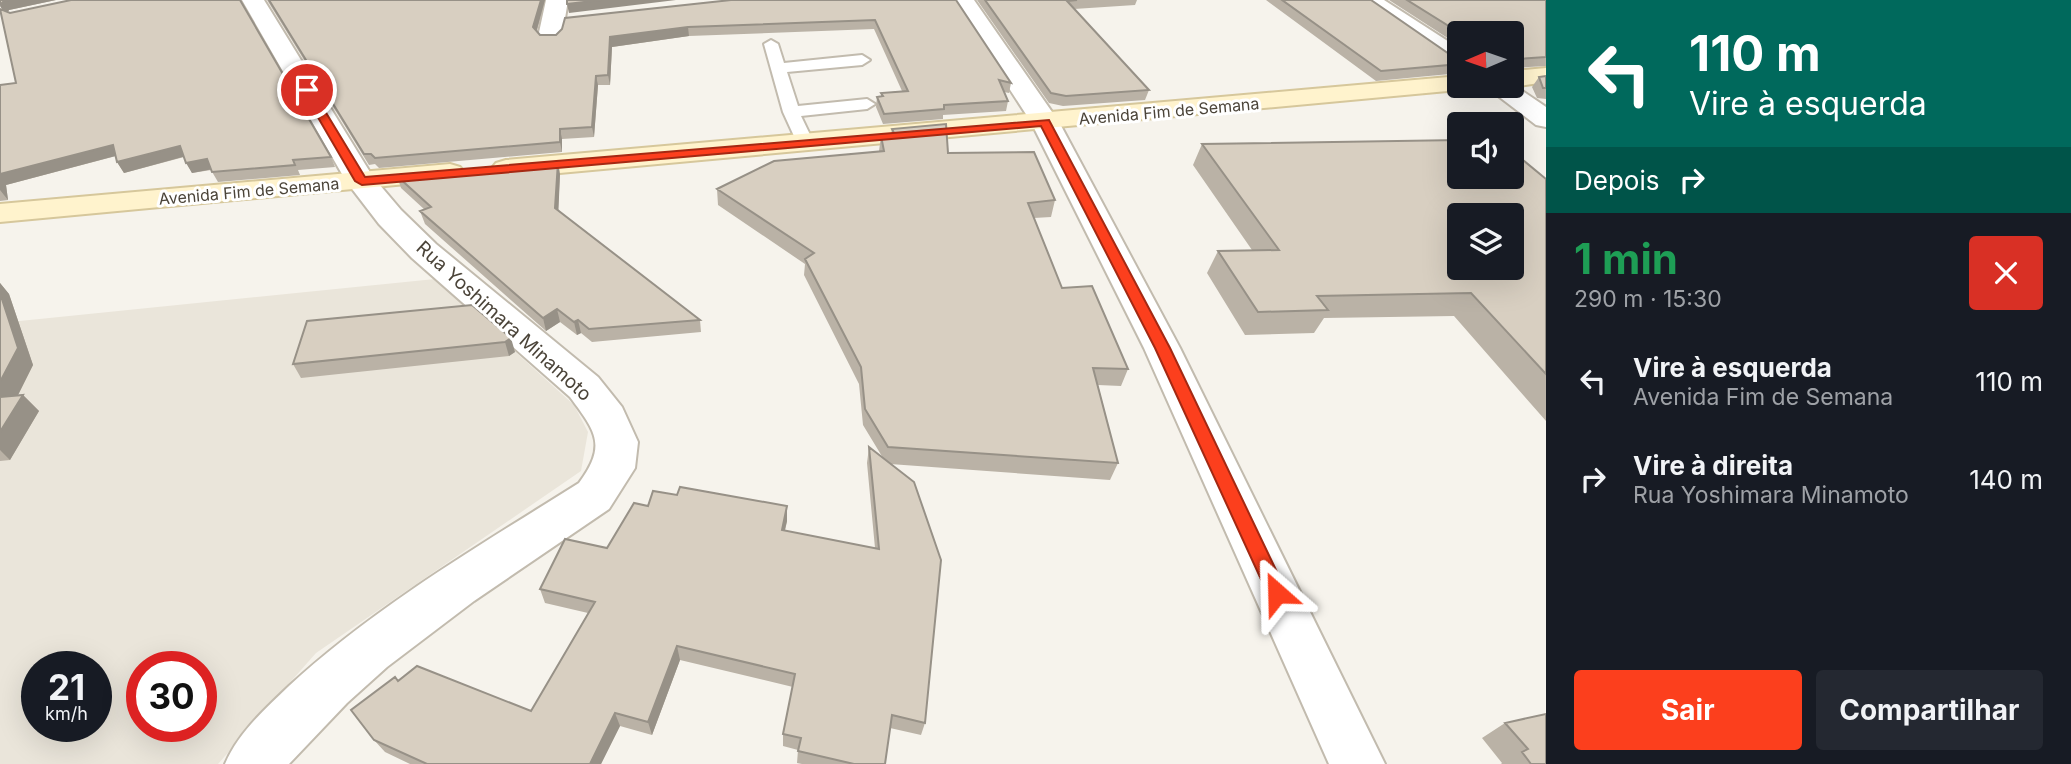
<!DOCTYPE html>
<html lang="pt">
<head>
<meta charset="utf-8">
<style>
  body { margin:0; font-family:Inter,sans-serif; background:#242831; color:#f1f3f6; height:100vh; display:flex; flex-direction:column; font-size:26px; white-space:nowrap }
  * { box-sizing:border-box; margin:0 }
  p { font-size:23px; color:#9ea1a6 }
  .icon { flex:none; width:38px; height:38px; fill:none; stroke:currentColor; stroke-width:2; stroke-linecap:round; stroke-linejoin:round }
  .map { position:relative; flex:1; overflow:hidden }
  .side { display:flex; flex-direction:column; background:#171b24; width:525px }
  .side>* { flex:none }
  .guide { background:#00695c; color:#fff; overflow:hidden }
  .needle { width:46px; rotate:268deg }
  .tools { position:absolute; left:1447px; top:21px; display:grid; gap:14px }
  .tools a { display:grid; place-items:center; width:77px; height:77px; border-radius:7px; background:#171b24; box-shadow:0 7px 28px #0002; font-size:35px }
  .speed { position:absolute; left:21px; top:651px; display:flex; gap:14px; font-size:35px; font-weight:700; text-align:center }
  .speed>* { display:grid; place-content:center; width:91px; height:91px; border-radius:50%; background:#171b24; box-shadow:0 7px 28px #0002; line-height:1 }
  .speed small { font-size:18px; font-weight:400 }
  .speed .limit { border:10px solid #d22; background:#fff; color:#111 }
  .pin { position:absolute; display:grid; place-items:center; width:60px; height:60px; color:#fff; margin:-30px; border:4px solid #fff; border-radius:50%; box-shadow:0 2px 7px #0007 }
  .me { position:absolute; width:77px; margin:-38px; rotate:335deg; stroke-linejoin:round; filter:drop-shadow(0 0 5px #0008) }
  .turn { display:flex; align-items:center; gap:24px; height:147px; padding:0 28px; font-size:32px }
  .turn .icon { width:91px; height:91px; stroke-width:2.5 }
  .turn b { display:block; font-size:49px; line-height:60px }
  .then { display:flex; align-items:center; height:66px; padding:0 28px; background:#0003; gap:14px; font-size:26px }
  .round { display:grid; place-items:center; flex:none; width:74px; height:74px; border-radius:7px; background:#242831 }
  .overview { display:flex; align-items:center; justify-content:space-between; height:119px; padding:0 28px }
  h1 { font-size:42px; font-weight:700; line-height:52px; color:#1e9e55 }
  .action { display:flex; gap:14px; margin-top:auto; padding:14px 28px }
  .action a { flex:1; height:80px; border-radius:7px; background:#fc3f1d; color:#fff; font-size:28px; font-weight:700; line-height:80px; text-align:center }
  .action a+a { background:#242831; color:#f1f3f6 }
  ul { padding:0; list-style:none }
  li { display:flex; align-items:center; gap:21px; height:98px; padding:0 28px }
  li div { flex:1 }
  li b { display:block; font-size:26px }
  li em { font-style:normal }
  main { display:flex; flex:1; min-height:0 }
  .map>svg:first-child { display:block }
</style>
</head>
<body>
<main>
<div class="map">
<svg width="1546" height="764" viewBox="0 0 1546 764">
  <rect width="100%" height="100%" fill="#f6f3ec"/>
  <path fill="#eae5da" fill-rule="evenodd" d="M435,279l139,126 14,27 -7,39 -265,182 -98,111h-218v-441zM37,667h59v59h-59zM142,667h59v59h-59z"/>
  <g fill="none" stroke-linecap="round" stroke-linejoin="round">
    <defs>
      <path id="lane" d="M771,40l7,4 6,19 78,-8 8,5 -8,5 -75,7 11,34 69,-7 8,5 -8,5 -66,7 13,27 -9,5 -6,-1 -16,-35 -19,-68z"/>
      <path id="street" d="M242,0h22l109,177 28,33 35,34 162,133 24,30 16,35 -3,26 -26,41 -135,92 -87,66 -40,36 -58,61h-64c13,-31 40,-55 64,-78 87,-80 190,-140 290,-203 28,-38 17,-51 -9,-86l-158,-139 -33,-34 -33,-43z
        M546,0h22l-6,37 -4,5h-16l-4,-5z
        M952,0h22l85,122 121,226 205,416h-56l-185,-416 -113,-226z
        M1358,0h26l76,49v18l-9,-2z
        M1512,84l34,23v20l-10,-2 -51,-39z"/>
      <path id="secondary" d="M1546,68v14l-34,5 -3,-1h3v-15z
        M1460,76v10h11l-2,3 -963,89 -10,-3 -5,-6 5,-6 10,-3z
        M450,164l10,3 5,6 -5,6 -460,43v-18z"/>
    </defs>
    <use href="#lane" stroke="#c2bbae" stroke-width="4"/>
    <use href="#street" stroke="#c2bbae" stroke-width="4"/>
    <use href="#secondary" stroke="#d6c79b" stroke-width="4"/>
    <use href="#lane" fill="#fff" fill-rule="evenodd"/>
    <use href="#street" fill="#fff" fill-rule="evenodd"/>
    <use href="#secondary" fill="#fff3cd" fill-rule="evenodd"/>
  </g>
  <path fill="#bab2a6" d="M0,0h56l-47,10 -1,2 323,145 4,10 -37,3 2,5 -82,7 -7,-12 -19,3 -8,-16 -60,16 -7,-11 -1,-6 -110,29 2,15 -8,1v-116l16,-2z
    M267,0h278l-8,31 3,4h16l400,-35 55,83 -2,10 -5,-1 4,9 -2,10 -63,4v4l-60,5 -7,-17 1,-10 4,-1v-3l21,-2 -28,-62 -185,7 -77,11 -2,38h-12l-4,52 -32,2v13l-183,16 -4,-4 -6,1z
    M977,0h160l-2,5 -61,4 75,81 -4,10 -82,6 -14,-3z
    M1266,0h105l84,58h5v15l-84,8z
    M1389,0h157v66l-33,2 -1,2v-37h-52v13z
    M1546,76v23l-9,-1 -5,-11 7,-10z
    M892,129l163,71 -4,17 -17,1 28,70 66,81 -7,17 -23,-1 20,78 -8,17 -220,-16 35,259 -4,12 -31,-7 -5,36h-83l-5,-1 1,-13 -15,-4v-12l10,-47 -113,-27 -28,75 -32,-9 -19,38h-191l-25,-12 -11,-12 24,-59 133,30 57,-98 -43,-10 -5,-14 67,-41 41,-42 29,-11 110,11v15l-2,10 90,17 -8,-85 2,-16 14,11 -20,-33 -4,-41 -55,-109 1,-11 -87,-59 -1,-16 162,-38 2,-15 10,-1z
    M1202,144l344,35v242l-92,-105 -130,2 -10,15 -69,2 -38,-62 11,-22 34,-1 -59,-85z
    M560,174l-2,36 142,110 1,12 -109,10 -11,-9 -4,2 -17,-13 -14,9 -121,-107 -5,-13 5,-1 -24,-22 -4,-12z
    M0,283l9,11 24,71 -15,30h5l16,16 -29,49 -10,1z
    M472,305l43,47 -6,4 -208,22 -8,-14z
    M1505,723l41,41h-45l1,-1 -20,-25z"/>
  <path fill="#979187" d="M9,0h47l-47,10 -3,5 -6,-9 4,-5z
    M541,0h4l-10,36 -2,-9z
    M601,0h75l-107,13 -2,-9z
    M688,27l1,9 -77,11 -2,38 -2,-10 2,-38z
    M596,76l2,9 -4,52 -2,-10z
    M560,129l2,10v13l-2,-10z
    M113,145l6,10 -113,30 2,15 -8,-10v-16z
    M180,146l6,10 -62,17 -7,-11z
    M207,159l6,10 -21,4 -6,-10z
    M558,162l2,12 -2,46 -3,-12z
    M0,283l9,11 24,71 -25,50 -8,-8z
    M557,309l3,13 -14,9 -3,-13z
    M578,320l3,13 -4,2 -3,-13z
    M511,338l4,14 -6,4 -4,-14z
    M23,395l16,16 -29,49 -10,-10v-18z
    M787,506v15l-6,24 1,-15z
    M677,646l3,14 -28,75 -4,-13z
    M615,713l5,13 -19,38h-11z"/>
  <path fill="#d8cfc1" stroke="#979187" stroke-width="2" fill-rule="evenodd" d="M0,0h9l-5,1 -4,4z
    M71,0h169l91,157 -38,3 2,5 -83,7 -5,-13 -21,4 -6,-17 -63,16 -4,-17 -113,29v-89l16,-2 -16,-74 10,4z
    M269,0h272l-8,27 7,8h16l6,-6 3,-11 166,-18h225l55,83 -12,-3 9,21 -64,4v4l-60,5 -7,-17 6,-1 -2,-3 27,-2 -33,-71 -187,7 -78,10 -2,38 -12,1 -4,51 -32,2v13l-185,16 -4,-4h-7z
    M567,0h34l-34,4z
    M985,0h92l-10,1 82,89 -83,6 -15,-3z
    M1282,0h89l84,58h5v6l-79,7z
    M1407,0h139v57l-28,2 -2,5 -4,1v-32h-52z
    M1546,76v12h-3l-4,-11z
    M946,124l2,29 86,-1 21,48 -27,3 34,85 30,-2 36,83 -35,-1 25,95 -230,-16 -23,-38 -4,-42 -56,-108 9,-6 -97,-64 57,-28 110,-10 -3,-15 14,-1 -3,-6z
    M1460,140v37h52v-26l34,28v195l-75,-81 -154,3 11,14 -70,2 -40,-61 61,-1 -77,-106zM1460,215h52v53h-52z
    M558,162l-3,46 145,112 -111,9 -11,-9 -4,2 -17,-13 -14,9 -123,-107 11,-4 -34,-31z
    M0,293l18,55 -18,34z
    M472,305l39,33 -6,4 -212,22 14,-43z
    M23,395l-23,37v-35z
    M869,447l45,35 27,78 -16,163 -33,-8 -7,49h-31l-56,-13 3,-13 -18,-4 12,-60 -118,-28 -29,76 -33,-9 -25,51h-163l-53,-24 -23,-30 44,-33 3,4 19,-15 114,45 64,-109 -55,-13 25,-50 42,9 27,-45 14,3 5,-15 24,4 3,-8 107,19 -5,24 97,19z
    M1546,714v50h-15l-9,-12 6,-3 -23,-26z"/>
  <path fill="#fc3f1d" stroke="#a42913" stroke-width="2" d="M304,88h7l54,89 684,-57 121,228 117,245 -3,6 -7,3 -7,-3 -115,-251 -114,-222 -679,59 -7,-4 -53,-91z"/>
  <g text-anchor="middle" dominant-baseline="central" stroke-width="6" stroke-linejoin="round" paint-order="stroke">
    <g font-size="16" fill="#4b4439" stroke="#fff">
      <text transform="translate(1169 111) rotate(-5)">Avenida Fim de Semana</text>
      <text transform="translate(249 191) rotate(-5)">Avenida Fim de Semana</text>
    </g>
    <g font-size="19" fill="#4b4439" stroke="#fff">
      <text transform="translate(504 321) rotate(42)">Rua Yoshimara Minamoto</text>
    </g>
  </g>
</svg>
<div class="tools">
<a><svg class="needle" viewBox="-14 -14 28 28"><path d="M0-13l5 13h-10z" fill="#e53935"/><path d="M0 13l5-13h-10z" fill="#9ea1a6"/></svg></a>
<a><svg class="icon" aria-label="sound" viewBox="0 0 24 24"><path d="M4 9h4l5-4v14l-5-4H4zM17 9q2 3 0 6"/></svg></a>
<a><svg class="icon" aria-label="layers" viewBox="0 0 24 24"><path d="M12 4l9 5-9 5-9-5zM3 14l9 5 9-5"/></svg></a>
</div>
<div class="speed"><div>21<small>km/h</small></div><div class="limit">30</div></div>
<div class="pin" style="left:307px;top:90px;background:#d93025"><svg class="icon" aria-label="arrive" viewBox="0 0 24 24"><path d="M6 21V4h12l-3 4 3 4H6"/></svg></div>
<svg class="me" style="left:1277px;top:593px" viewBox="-20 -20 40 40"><path d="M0-17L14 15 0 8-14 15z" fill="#fc3f1d" stroke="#fff" stroke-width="4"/></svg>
</div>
<section class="side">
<div class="guide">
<div class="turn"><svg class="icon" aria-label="left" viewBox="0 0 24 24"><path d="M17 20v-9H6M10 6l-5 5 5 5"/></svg><div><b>110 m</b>Vire à esquerda</div></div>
<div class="then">Depois<svg class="icon" aria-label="right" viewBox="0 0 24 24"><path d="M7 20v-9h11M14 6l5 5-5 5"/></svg></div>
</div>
<div class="overview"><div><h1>1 min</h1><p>290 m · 15:30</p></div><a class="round" style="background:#d93025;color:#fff"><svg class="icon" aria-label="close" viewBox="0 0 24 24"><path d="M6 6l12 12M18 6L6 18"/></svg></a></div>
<ul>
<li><svg class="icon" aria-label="left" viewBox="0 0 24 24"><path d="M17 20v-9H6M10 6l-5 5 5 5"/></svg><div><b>Vire à esquerda</b><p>Avenida Fim de Semana</p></div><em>110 m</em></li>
<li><svg class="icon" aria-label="right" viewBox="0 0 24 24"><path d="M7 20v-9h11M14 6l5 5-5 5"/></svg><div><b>Vire à direita</b><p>Rua Yoshimara Minamoto</p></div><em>140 m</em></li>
</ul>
<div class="action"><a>Sair</a><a>Compartilhar</a></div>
</section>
</main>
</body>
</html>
